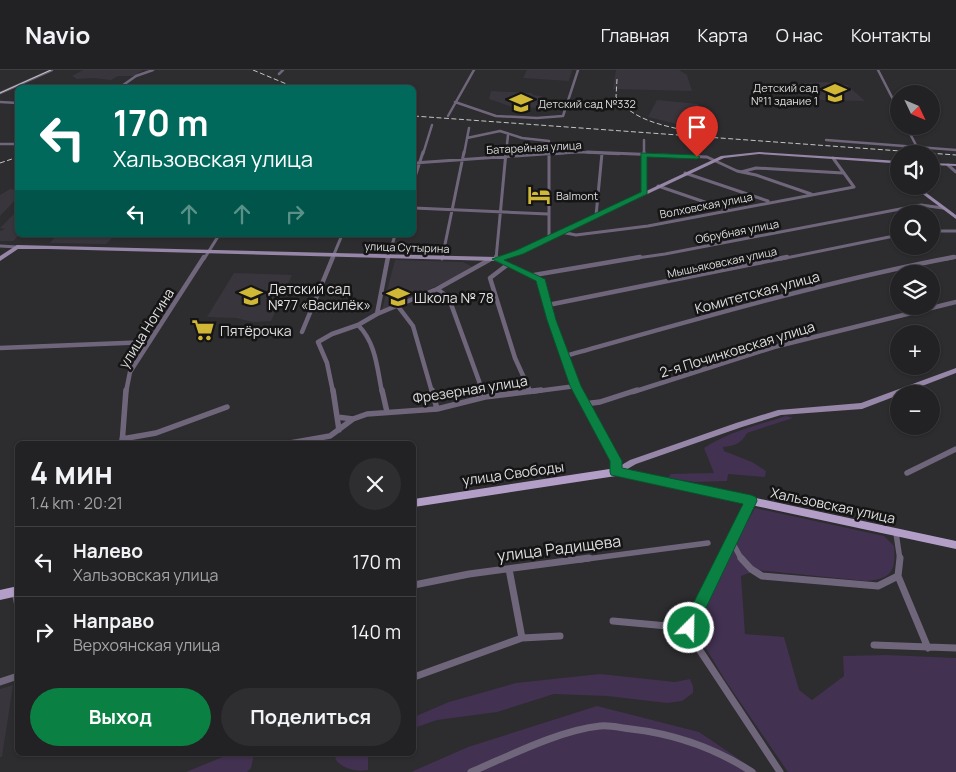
<!DOCTYPE html>
<html lang="ru">
<head>
<meta charset="utf-8">
<style>
  body { margin:0; font-family:Manrope,sans-serif; background:#2e2e30; color:#f1f3f6; height:100vh; display:flex; flex-direction:column; font-size:19px; white-space:nowrap }
  * { box-sizing:border-box; margin:0 }
  p { font-size:16px; color:#a2a3a6 }
  .icon { flex:none; width:28px; height:28px; fill:none; stroke:currentColor; stroke-width:2; stroke-linecap:round; stroke-linejoin:round }
  .map { position:relative; flex:1; overflow:hidden }
  .sheet { position:absolute; left:15px; top:371px; width:401px; height:315px; display:flex; flex-direction:column; background:#222123; border-radius:8px; box-shadow:0 1px 4px #0004,0 0 0 1px #3f3e41 }
  .sheet>* { flex:none }
  .hud { position:absolute; left:15px; top:15px; width:401px; height:152px; border-radius:8px; box-shadow:0 1px 4px #0004,0 0 0 1px #3f3e41; background:#00695c; color:#fff; overflow:hidden }
  .needle { width:32px; rotate:134deg }
  .buttons { position:absolute; left:890px; top:15px; display:grid; gap:10px }
  .buttons a { display:grid; place-items:center; width:50px; height:50px; border-radius:50%; background:#222123; box-shadow:0 1px 4px #0004,0 0 0 1px #3f3e41; font-size:25px }
  .pin { position:absolute; display:grid; place-items:center; width:42px; height:42px; color:#fff; margin:-51px -21px; border-radius:50% 50% 50% 0; rotate:-45deg; box-shadow:0 0 5px #0007 }
  .pin .icon { rotate:45deg }
  .me { position:absolute; width:55px; margin:-28px; rotate:23deg; stroke-linejoin:round; filter:drop-shadow(0 0 4px #0008) }
  .turn { display:flex; align-items:center; gap:18px; height:105px; padding:0 15px; font-size:22px }
  .turn .icon { width:65px; height:65px; stroke-width:2.5 }
  .turn b { display:block; font-size:35px; line-height:42px }
  .lanes { display:flex; align-items:center; height:48px; padding:0 15px; background:#0003; justify-content:center; gap:25px; direction:ltr }
  .lanes .off { opacity:.35 }
  .round { display:grid; place-items:center; flex:none; width:52px; height:52px; border-radius:26px; background:#2e2e30 }
  .overview { display:flex; align-items:center; justify-content:space-between; height:85px; padding:0 15px }
  h1 { font-size:30px; font-weight:700; line-height:38px }
  .cta { display:flex; gap:10px; margin-top:auto; padding:10px 15px }
  .cta a { flex:1; height:58px; border-radius:30px; background:#0b8043; color:#fff; font-size:20px; font-weight:700; line-height:58px; text-align:center }
  .cta a+a { background:#2e2e30; color:#f1f3f6 }
  ul { padding:0; list-style:none }
  li { display:flex; align-items:center; gap:15px; height:70px; padding:0 15px; border-top:1px solid #3f3e41 }
  li div { flex:1 }
  li b { display:block; font-size:19px }
  li em { font-style:normal }
  header { display:flex; align-items:center; gap:30px; box-sizing:border-box; height:70px; padding:0 25px; background:#222123; border-bottom:1px solid #3f3e41 }
  header strong { font-size:24px }
  nav { display:flex; gap:28px; margin-inline-start:auto; font-size:18px }
  .map>svg:first-child { display:block }
</style>
</head>
<body>
<header>
<strong>Navio</strong>
<nav><a>Главная</a><a>Карта</a><a>О нас</a><a>Контакты</a></nav>
</header>
<div class="map">
<svg width="956" height="702" viewBox="0 0 956 702">
  <rect width="100%" height="100%" fill="#2d2c2f"/>
  <path fill="#39353d" d="M83,0h60l-9,6h-16l-7,4 -17,-2 -17,1 -5,-3z
    M527,0h45l-3,11 -46,-3z
    M616,0h63l8,5 5,16 -79,-2z
    M826,12l21,3 18,16 -44,-1 -17,-17z
    M491,21l41,2 1,2 9,1 -3,12 -27,-1 -23,-8z
    M657,30l41,4 8,27 -58,-14z
    M10,119l7,1v8l-17,18v-21z
    M16,142l2,23h1l-6,6h-13v-10l5,-2 -5,-1z
    M56,165h77l-19,1 -8,8 -56,-1z
    M395,190l68,2 10,5 -32,17 -59,26z
    M234,203l58,2 -21,46 -18,1 -17,-4 -29,-1z
    M13,615l-11,72h-2v-68z"/>
  <path fill="#423151" d="M786,346l7,2 -46,15c-6,11 -13,13 -24,14l1,4 28,11 14,9 -1,6 -37,-3 -1,7 -32,1 -27,-4 3,-4 43,-1 -10,-25c24,-16 54,-23 82,-32z
    M755,438l129,28 10,10c2,25 -2,33 -28,35l-109,-11 -16,6 4,58 39,3 15,53 13,10 32,-24 -1,-20 44,-1 69,3v114h-168l-63,-92 -24,-40 -4,-15 31,-69z
    M600,604l75,8 15,-3 3,7v7l-11,8 -15,2 -60,-7 -53,-2 -57,18 -60,8 -23,8v-11l35,-15 67,-19z
    M597,636l102,26 59,40h-347l57,-25z
    M230,684h24l-3,14 -4,4h-61z
    M339,684h29v16c-12,2 -27,-1 -33,-12z"/>
  <g fill="none" stroke-linecap="round" stroke-linejoin="round">
    <path stroke="#70667b" stroke-width="2.5" d="M878,0l21,41
      M279,4l4,-4
      M119,18l17,-12 17,-6
      M0,23l52,-23
      M0,32l18,1
      M455,32l41,14 41,2 26,-2 15,-46
      M448,46l26,-46
      M906,56l11,21
      M467,68l33,-7 22,7 27,3v13
      M644,70v14
      M826,70l130,10
      M0,74h18
      M423,84l9,-29
      M464,84l5,-26
      M506,84l2,-19
      M554,84l24,-2 41,2"/>
    <path stroke="#70667b" stroke-width="3" d="M549,82v86
      M587,82l120,5 30,14 19,4 55,19
      M644,82v41
      M833,88l21,29
      M414,93l159,-11
      M948,95l8,7
      M741,102l15,-4 87,5
      M685,103l83,28
      M414,110l9,-28
      M658,116l70,24
      M414,138l134,6
      M596,146l6,-63
      M931,161h25
      M561,162l15,3 72,-9 206,-39
      M0,176l17,1
      M204,189l15,-24
      M332,189l10,-24
      M388,189l7,-24
      M442,189l22,-107
      M496,189l10,-107
      M630,189l35,-5 256,-49 22,3
      M781,189l118,-24
      M947,189l9,-2"/>
    <path stroke="#70667b" stroke-width="4.5" d="M496,187v2l44,20 11,41 28,72
      M507,195l-17,13 25,80 15,33
      M534,205l106,-18
      M437,219l10,7 4,8 32,88
      M397,235l16,21 19,66
      M548,235l239,-48
      M377,244l11,-57
      M358,255c18,18 19,43 24,67
      M302,262l31,-75
      M0,278l149,-6
      M565,286c129,-36 258,-74 389,-99
      M126,322l4,-20 74,-115
      M333,322l-6,-29 -9,-21 14,-8 26,-9 19,-11 60,-25 52,-29
      M530,322l46,-6
      M633,322l141,-45 182,-45"/>
    <path stroke="#70667b" stroke-width="5.5" d="M333,320l6,40
      M382,320l5,22
      M432,320l5,19
      M483,320l2,7
      M578,320l38,71v11
      M584,334l16,-2 37,-12
      M337,347l16,2
      M122,369l34,-6 71,-26
      M122,374l4,-54
      M284,374l46,-8 23,-17 14,-5 70,-5 48,-12 56,-7
      M907,403l49,-24
      M896,463l4,27
      M731,470l11,20
      M579,490l129,-17
      M722,490l29,-59"/>
    <path stroke="#70667b" stroke-width="7" d="M723,488l-34,70 4,12 87,132
      M741,488l10,11 11,7 116,10 20,-10
      M900,488l-2,18 30,72
      M509,499l13,69
      M414,515l55,-11 120,-16
      M15,522l3,14
      M613,551l76,7
      M874,575l82,3
      M414,607l108,-39 38,-2
      M0,612l18,-6
      M471,702c38,-16 89,-42 129,-46 11,-1 21,2 31,3 44,5 84,19 121,43"/>
    <path fill="#9686a7" fill-rule="evenodd" d="M759,82l140,9v2h-3l3,4v5l-8,-9 -132,-9 -35,4 -202,95 -26,8 -448,-12h-30l-18,12v-5l17,-11 479,12 22,-6 203,-95z
      M931,93l25,1v2l-25,-1z
      M912,116h5l39,29v4z
      M956,298v5l-94,36 -81,6 -39,12 -106,37 -17,10h-6l-1,-2 1,-2 17,-10 106,-37 42,-13 83,-7z"/>
    <path fill="#b39ec8" fill-rule="evenodd" d="M616,398l340,73v8l-340,-73 -202,31v-8z
      M18,516v10l-18,4v-10z"/>
    <path stroke="#c4c3c5" stroke-width="1" d="M0,23l51,-23"/>
    <path stroke="#c4c3c5" stroke-width="1" stroke-dasharray="5 2.5" stroke-linecap="butt" d="M253,0l43,18
      M617,9l-1,18c17,23 45,28 72,34
      M414,46l542,39
      M0,93l18,-6"/>
  </g>
  <path fill="#0b8043" stroke="#07532c" d="M641,83l56,2 3,2 -3,2 -50,-2v37l-124,60 -19,6 41,19 11,41 25,66 41,75v7l129,27 5,2 1,4 -63,132 -5,2 -6,-2 -2,-5 62,-124 -132,-29 -1,-3v-11l-40,-75 -23,-66 -11,-39 -44,-22 25,-9 124,-58z"/>
  <defs>
    <symbol id="school-bare" viewBox="-9 -9 18 18"><path d="M0-5L7-2L0 1L-7-2ZM-4 1L0 2.5L4 1V4Q0 6-4 4Z" fill="#d1b736" stroke="#151516" stroke-width="2.5" paint-order="stroke"/></symbol>
    <symbol id="hotel-bare" viewBox="-9 -9 18 18"><path d="M-6-4.5h1.5V1H6V5H4.5V3h-9V5H-6ZM-4 0a1.8 1.8 0 1 1 3.6 0ZM.5 0V-2.5h3Q6-2.5 6 0Z" fill="#d1b736" stroke="#151516" stroke-width="2.5" paint-order="stroke"/></symbol>
    <symbol id="supermarket-bare" viewBox="-9 -9 18 18"><path d="M-6-5.5h2.5l.6 2H6L4.5 2H-2.5L-4.4-4H-6ZM-1.5 3.2a1.3 1.3 0 1 0 .1 0ZM3 3.2a1.3 1.3 0 1 0 .1 0Z" fill="#d1b736" stroke="#151516" stroke-width="2.5" paint-order="stroke"/></symbol>
  </defs>
  <g fill-rule="evenodd">
    <use href="#school-bare" x="819" y="7" width="32" height="32"/>
    <use href="#school-bare" x="505" y="17" width="32" height="32"/>
    <use href="#hotel-bare" x="523" y="109" width="32" height="32"/>
    <use href="#school-bare" x="235" y="210" width="32" height="32"/>
    <use href="#school-bare" x="382" y="211" width="32" height="32"/>
    <use href="#supermarket-bare" x="187" y="244" width="32" height="32"/>
  </g>
  <g text-anchor="middle" dominant-baseline="central" stroke-width="5" stroke-linejoin="round" paint-order="stroke">
    <g font-size="11" fill="#dedddf" stroke="#151516" text-anchor="start">
      <text x="818" y="17" text-anchor="end">Детский сад<tspan x="818" dy="13">№11 здание 1</tspan></text>
      <text x="538" y="33">Детский сад №332</text>
      <text x="556" y="125">Balmont</text>
    </g>
    <g font-size="11" fill="#dedddf" stroke="#151516">
      <text transform="translate(534 77) rotate(-3)">Батарейная улица</text>
      <text transform="translate(706 135) rotate(-11)">Волховская улица</text>
      <text transform="translate(737 161) rotate(-11)">Обрубная улица</text>
      <text transform="translate(407 177) rotate(2)">улица Сутырина</text>
      <text transform="translate(722 192) rotate(-12)">Мышьяковская улица</text>
    </g>
    <g font-size="14" fill="#dedddf" stroke="#151516" text-anchor="start">
      <text x="268" y="218">Детский сад<tspan x="268" dy="16">№77 «Василёк»</tspan></text>
      <text x="414" y="227">Школа № 78</text>
      <text x="220" y="260">Пятёрочка</text>
    </g>
    <g font-size="14" fill="#dedddf" stroke="#151516">
      <text transform="translate(757 222) rotate(-15)">Комитетская улица</text>
      <text transform="translate(146 258) rotate(-58)">улица Ногина</text>
      <text transform="translate(737 279) rotate(-17)">2-я Починковская улица</text>
      <text transform="translate(470 319) rotate(-9)">Фрезерная улица</text>
      <text transform="translate(513 403) rotate(-8)">улица Свободы</text>
      <text transform="translate(833 435) rotate(12)">Хальзовская улица</text>
    </g>
    <g font-size="16" fill="#dedddf" stroke="#151516">
      <text transform="translate(559 478) rotate(-7)">улица Радищева</text>
    </g>
  </g>
</svg>
<div class="buttons">
<a><svg class="needle" viewBox="-14 -14 28 28"><path d="M0-13l5 13h-10z" fill="#e53935"/><path d="M0 13l5-13h-10z" fill="#a2a3a6"/></svg></a>
<a><svg class="icon" aria-label="sound" viewBox="0 0 24 24"><path d="M4 9h4l5-4v14l-5-4H4zM17 9q2 3 0 6"/></svg></a>
<a><svg class="icon" aria-label="search" viewBox="0 0 24 24"><circle cx="10" cy="10" r="6"/><path d="M15 15l6 6"/></svg></a>
<a><svg class="icon" aria-label="layers" viewBox="0 0 24 24"><path d="M12 4l9 5-9 5-9-5zM3 14l9 5 9-5"/></svg></a>
<a>+</a>
<a>−</a>
</div>
<div class="pin" style="left:697px;top:87px;background:#d93025"><svg class="icon" aria-label="arrive" viewBox="0 0 24 24"><path d="M6 21V4h12l-3 4 3 4H6"/></svg></div>
<svg class="me" style="left:689px;top:558px" viewBox="-20 -20 40 40"><circle r="17" fill="#0b8043" stroke="#fff" stroke-width="3"/><path d="M0-11L8 9 0 5-8 9z" fill="#fff"/></svg>
<div class="hud">
<div class="turn"><svg class="icon" aria-label="left" viewBox="0 0 24 24"><path d="M17 20v-9H6M10 6l-5 5 5 5"/></svg><div><b>170 m</b>Хальзовская улица</div></div>
<div class="lanes"><svg class="icon" aria-label="left" viewBox="0 0 24 24"><path d="M17 20v-9H6M10 6l-5 5 5 5"/></svg><svg class="icon off" aria-label="ahead" viewBox="0 0 24 24"><path d="M12 20V5M6 11l6-6 6 6"/></svg><svg class="icon off" aria-label="ahead" viewBox="0 0 24 24"><path d="M12 20V5M6 11l6-6 6 6"/></svg><svg class="icon off" aria-label="right" viewBox="0 0 24 24"><path d="M7 20v-9h11M14 6l5 5-5 5"/></svg></div>
</div>
<section class="sheet">
<div class="overview"><div><h1>4 мин</h1><p>1.4 km · 20:21</p></div><a class="round"><svg class="icon" aria-label="close" viewBox="0 0 24 24"><path d="M6 6l12 12M18 6L6 18"/></svg></a></div>
<ul>
<li><svg class="icon" aria-label="left" viewBox="0 0 24 24"><path d="M17 20v-9H6M10 6l-5 5 5 5"/></svg><div><b>Налево</b><p>Хальзовская улица</p></div><em>170 m</em></li>
<li><svg class="icon" aria-label="right" viewBox="0 0 24 24"><path d="M7 20v-9h11M14 6l5 5-5 5"/></svg><div><b>Направо</b><p>Верхоянская улица</p></div><em>140 m</em></li>
</ul>
<div class="cta"><a>Выход</a><a>Поделиться</a></div>
</section>
</div>
</body>
</html>
